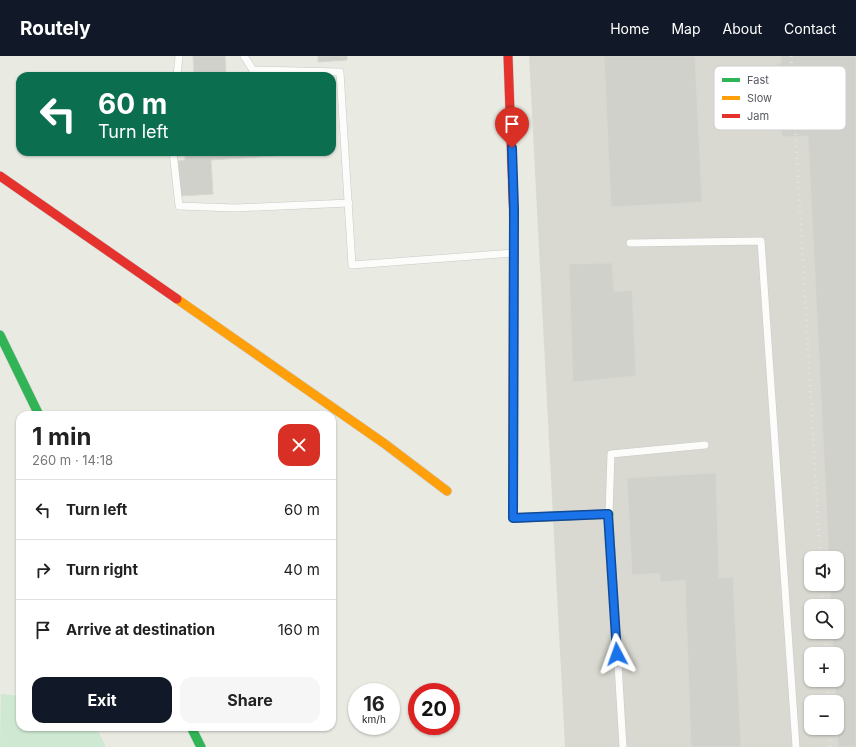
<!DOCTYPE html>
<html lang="en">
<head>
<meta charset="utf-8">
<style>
  body { margin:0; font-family:Inter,sans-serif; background:#f6f6f6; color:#222; height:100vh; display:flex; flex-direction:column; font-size:15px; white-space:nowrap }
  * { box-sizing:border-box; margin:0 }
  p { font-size:13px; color:#767676 }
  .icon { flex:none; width:22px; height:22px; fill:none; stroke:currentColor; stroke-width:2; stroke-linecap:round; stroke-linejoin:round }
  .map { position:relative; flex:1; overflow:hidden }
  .sheet { position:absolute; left:16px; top:355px; width:320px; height:320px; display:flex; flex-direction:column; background:#fff; border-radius:12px; box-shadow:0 1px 3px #0004 }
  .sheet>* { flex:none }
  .banner { position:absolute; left:16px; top:16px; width:320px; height:84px; border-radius:12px; box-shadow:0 1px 3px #0004; background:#0b6e4f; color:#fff; overflow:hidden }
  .tools { position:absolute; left:804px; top:495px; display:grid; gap:8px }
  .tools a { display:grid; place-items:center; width:40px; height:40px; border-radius:8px; background:#fff; box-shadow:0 1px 3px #0004; font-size:20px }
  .speed { position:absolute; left:348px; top:627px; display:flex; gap:8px; font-size:20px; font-weight:700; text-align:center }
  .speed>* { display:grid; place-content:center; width:52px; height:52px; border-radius:50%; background:#fff; box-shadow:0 1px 3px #0004; line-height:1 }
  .speed small { font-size:10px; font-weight:400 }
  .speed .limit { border:6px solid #d22; background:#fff; color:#111 }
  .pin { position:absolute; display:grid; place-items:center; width:34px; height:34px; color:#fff; margin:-41px -17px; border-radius:50% 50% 50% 0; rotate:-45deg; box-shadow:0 0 4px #0007 }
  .pin .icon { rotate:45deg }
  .me { position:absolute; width:44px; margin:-22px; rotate:356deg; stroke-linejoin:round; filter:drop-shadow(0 0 3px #0008) }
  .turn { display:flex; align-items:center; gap:14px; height:84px; padding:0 16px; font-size:18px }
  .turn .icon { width:52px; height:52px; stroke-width:2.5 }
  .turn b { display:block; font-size:28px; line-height:34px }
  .round { display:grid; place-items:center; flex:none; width:42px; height:42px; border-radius:12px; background:#f6f6f6 }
  .headline { display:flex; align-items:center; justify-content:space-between; height:68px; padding:0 16px }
  h1 { font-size:24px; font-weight:700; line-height:30px }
  .action { display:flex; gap:8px; margin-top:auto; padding:8px 16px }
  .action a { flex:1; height:46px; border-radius:12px; background:#111827; color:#fff; font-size:16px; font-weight:700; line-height:46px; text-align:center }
  .action a+a { background:#f6f6f6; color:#222 }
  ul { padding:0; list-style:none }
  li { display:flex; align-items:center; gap:12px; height:60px; padding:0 16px; border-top:1px solid #e0e0e0 }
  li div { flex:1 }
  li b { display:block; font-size:15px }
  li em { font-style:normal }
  header { display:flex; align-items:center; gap:24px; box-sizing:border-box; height:56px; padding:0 20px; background:#111827; color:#fff }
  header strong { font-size:19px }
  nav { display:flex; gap:22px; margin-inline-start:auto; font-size:14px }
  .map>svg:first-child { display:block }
</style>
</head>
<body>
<header>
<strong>Routely</strong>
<nav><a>Home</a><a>Map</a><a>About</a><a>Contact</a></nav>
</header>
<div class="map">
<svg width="856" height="691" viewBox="0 0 856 691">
  <rect width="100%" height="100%" fill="#e9eae2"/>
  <path fill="#d9d9d2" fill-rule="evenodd" d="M529,0h327v691h-291zM811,502h26v26h-26zM811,550h26v26h-26zM811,598h26v26h-26zM811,646h26v26h-26z"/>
  <path fill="#cee8d2" d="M1,638l19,2v31h76l10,20h-106z"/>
  <path fill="#d1d1cc" stroke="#d8d8d2" d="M193,0h32l1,20h-32z
    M318,0h29v4l-29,2z
    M604,0h91l7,146 -91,5z
    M781,0h75v691h-18l-3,-67h2v-26h-4l-1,-22h5v-26h-6l-1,-22h7v-26h-8l-21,-422 -26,1 -5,-73 4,-1z
    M185,96h137v1l-111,7 2,34 -33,2 -2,-35 7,-1z
    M612,207l2,29 18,-2 4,86 -63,6 -4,-118z
    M716,417l3,105 14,-1 8,170h-50l-6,-167 -24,2 -2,-9 -27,2 -5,-97z"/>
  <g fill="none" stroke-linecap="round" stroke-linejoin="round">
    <defs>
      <path id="lane" d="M244,0l9,14 87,2 12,193 162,-12
        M177,20l2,-20
        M173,96l6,54 56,2 114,-5
        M630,187l131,-2 35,506
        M623,691l-14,-233 2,-60 94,-9"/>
      <path id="fast" d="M0,279l39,80
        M513,421v41l96,-4
        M191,671l10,20"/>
      <path id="slow" d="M177,243l208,145 62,47
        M513,421l1,-255"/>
      <path id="jam" d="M508,0l6,166
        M0,120l177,123"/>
    </defs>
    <use href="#lane" stroke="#c9c9c8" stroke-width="8"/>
    <use href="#fast" stroke="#c8c9c8" stroke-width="10"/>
    <use href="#slow" stroke="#c8c9c8" stroke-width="10"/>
    <use href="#jam" stroke="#c8c9c8" stroke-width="10"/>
    <use href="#lane" stroke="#fcfcfb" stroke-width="7"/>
    <use href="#fast" stroke="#30b455" stroke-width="9"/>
    <use href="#slow" stroke="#ff9f0a" stroke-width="9"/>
    <use href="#jam" stroke="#e5322d" stroke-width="9"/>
    <path stroke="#e3e4e3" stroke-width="3" stroke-dasharray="1 5" stroke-linecap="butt" d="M791,0l29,502
      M822,528l1,22
      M825,576l1,22
      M827,624l2,22
      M830,672l1,19"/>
  </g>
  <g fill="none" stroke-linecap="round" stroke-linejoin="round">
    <defs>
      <path id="route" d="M512,92l2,61 -1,309 95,-4 9,140"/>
    </defs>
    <use href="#route" stroke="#114b97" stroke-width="10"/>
    <use href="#route" stroke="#1a73e8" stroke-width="7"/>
  </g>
  <rect x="714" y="10" width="132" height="64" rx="6" fill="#fff" stroke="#cdced0" stroke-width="1"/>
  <rect x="722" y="22" width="18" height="4" fill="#30b455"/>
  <rect x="722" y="40" width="18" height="4" fill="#ff9f0a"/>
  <rect x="722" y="58" width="18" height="4" fill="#e5322d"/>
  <g font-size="11" fill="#585a61">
    <text x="747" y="28">Fast</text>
    <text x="747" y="46">Slow</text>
    <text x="747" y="64">Jam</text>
  </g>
</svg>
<div class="tools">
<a><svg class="icon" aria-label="sound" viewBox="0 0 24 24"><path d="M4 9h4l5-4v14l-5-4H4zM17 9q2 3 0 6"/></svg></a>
<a><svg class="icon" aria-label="search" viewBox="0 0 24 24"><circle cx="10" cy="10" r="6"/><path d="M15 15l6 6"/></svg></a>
<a>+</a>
<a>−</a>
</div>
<div class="speed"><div>16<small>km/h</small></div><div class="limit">20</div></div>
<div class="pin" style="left:512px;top:92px;background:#d93025"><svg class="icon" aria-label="arrive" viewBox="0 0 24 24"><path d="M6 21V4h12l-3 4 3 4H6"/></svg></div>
<svg class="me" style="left:617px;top:598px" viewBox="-20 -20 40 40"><path d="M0-17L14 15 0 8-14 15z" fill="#1a73e8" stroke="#fff" stroke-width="4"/></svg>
<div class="banner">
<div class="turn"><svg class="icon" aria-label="left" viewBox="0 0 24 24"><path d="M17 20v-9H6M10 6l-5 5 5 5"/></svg><div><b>60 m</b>Turn left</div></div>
</div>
<section class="sheet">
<div class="headline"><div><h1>1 min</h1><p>260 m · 14:18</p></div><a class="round" style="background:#d93025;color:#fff"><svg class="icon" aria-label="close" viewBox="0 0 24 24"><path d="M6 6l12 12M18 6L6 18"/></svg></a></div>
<ul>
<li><svg class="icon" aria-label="left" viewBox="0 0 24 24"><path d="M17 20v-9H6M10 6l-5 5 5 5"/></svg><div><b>Turn left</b></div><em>60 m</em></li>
<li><svg class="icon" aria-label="right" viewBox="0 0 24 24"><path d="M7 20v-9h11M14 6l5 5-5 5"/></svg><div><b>Turn right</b></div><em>40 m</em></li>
<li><svg class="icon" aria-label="arrive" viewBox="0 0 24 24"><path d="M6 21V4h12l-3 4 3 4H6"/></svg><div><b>Arrive at destination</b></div><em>160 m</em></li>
</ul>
<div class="action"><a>Exit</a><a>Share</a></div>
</section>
</div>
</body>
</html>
